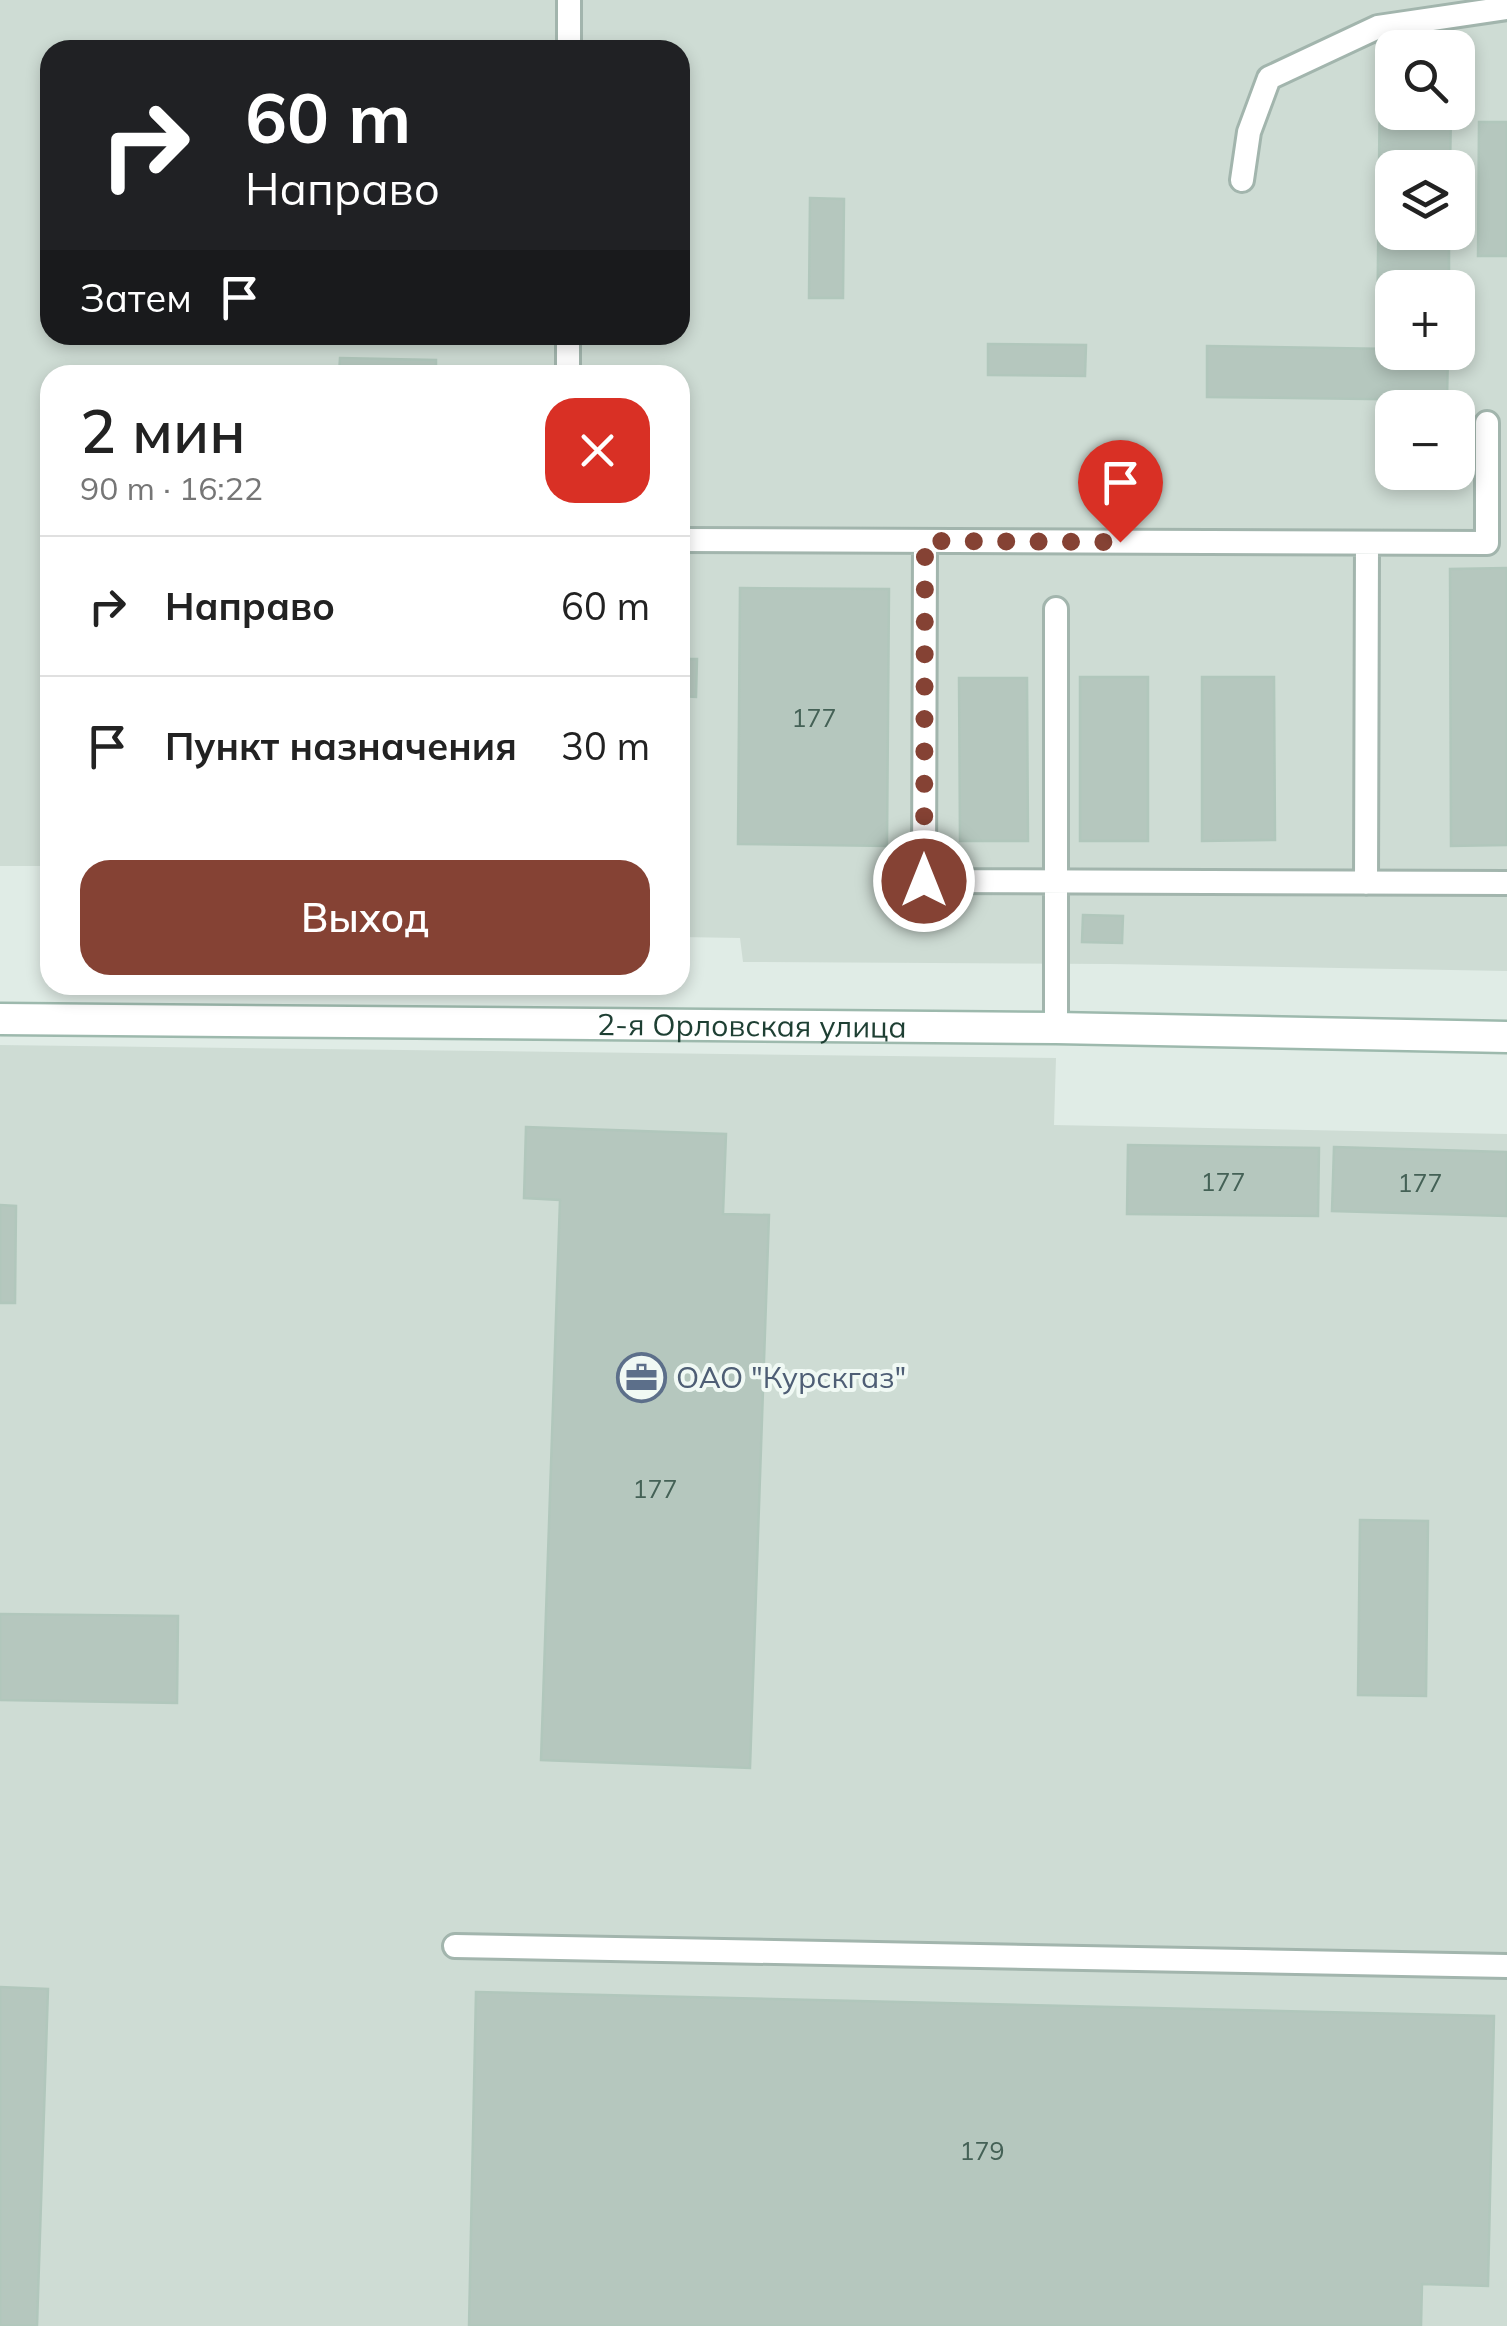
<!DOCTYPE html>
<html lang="ru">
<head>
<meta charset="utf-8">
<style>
  body { margin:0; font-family:Mulish,sans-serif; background:#f6f6f6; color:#222; height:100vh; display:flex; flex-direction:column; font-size:38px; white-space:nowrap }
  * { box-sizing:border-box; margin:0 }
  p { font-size:32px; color:#767676 }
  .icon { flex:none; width:55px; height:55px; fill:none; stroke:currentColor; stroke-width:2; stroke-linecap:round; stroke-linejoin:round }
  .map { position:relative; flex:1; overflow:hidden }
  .side { position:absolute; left:40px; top:365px; width:650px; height:630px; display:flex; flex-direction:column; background:#fff; border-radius:30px; box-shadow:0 5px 15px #0003 }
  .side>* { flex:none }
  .hud { position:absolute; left:40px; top:40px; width:650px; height:305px; border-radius:30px; box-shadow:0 5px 15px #0003; background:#202124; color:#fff; overflow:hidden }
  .fabs { position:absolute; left:1375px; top:30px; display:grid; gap:20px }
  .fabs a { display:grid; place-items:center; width:100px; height:100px; border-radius:20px; background:#fff; box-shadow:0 5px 15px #0003; font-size:50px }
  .pin { position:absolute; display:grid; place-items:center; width:85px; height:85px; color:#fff; margin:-102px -42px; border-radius:50% 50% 50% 0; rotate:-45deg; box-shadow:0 0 10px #0007 }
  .pin .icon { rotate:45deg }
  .me { position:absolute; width:110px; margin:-55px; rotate:0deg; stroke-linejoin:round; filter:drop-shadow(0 0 8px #0008) }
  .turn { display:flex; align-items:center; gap:35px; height:210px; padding:0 40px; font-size:45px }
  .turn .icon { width:130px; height:130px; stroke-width:2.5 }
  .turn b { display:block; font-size:70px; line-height:85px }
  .then { display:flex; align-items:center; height:95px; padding:0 40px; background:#0003; gap:20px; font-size:38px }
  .round { display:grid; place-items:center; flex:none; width:105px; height:105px; border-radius:30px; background:#f6f6f6 }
  .head { display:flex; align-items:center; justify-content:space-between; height:170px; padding:0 40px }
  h1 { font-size:60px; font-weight:600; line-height:75px }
  .cta { display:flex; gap:20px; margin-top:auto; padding:20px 40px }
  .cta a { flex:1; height:115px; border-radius:30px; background:#854234; color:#fff; font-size:40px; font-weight:600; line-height:115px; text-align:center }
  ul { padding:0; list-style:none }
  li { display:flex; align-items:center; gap:30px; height:140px; padding:0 40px; border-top:2px solid #e0e0e0 }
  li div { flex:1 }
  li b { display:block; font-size:38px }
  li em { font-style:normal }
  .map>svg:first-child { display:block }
</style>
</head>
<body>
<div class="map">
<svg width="1507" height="2326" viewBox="0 0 1507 2326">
  <rect width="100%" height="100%" fill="#e0ece6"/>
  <path fill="#cedcd4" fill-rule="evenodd" d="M0,0h1507v971l-397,-7 -367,-2 -3,-24 -60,-1v-562h-630v491h-50zM1392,48h66v64h-66zM50,50h630v285h-630zM1392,168h66v64h-66zM1392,288h66v64h-66zM1392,408h66v64h-66z
    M0,1045l1056,13 -2,67 453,9v1192h-1507z"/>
  <path fill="#b5c7be" stroke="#b1c7bc" stroke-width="2.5" d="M1380,76h12v36h59l-1,56h-58v64h57v56h-57v61h-15z
    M1479,122h28v134h-29z
    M810,198l34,1 -1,99h-34z
    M988,344l98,1 -1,31 -97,-1z
    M1207,346l185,3v3h56l-1,48 -240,-3z
    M340,358l96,2v15h-97z
    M1507,568v277l-56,1 -1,-277z
    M740,588l149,1 -2,257 -149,-2z
    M680,659h17l-1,38 -16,-1z
    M1080,677h68v164h-68z
    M1202,677h72l1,163 -73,1z
    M959,678h68l1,163h-68z
    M1083,915l40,1 -1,27 -40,-1z
    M526,1127l200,7 -3,80 46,1 -19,553 -209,-8 19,-560 -36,-2z
    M1128,1145l191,3 -1,68 -191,-2z
    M1334,1147l173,5v64l-175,-5z
    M0,1205l16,1 -1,97h-15z
    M1360,1520l68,1 -2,175 -68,-1z
    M0,1614l178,2 -1,87 -177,-3z
    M0,1987l48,2 -11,337h-37z
    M476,1992l1018,24 -6,270 -66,-2 -1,42h-952z"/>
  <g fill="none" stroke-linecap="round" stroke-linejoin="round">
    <defs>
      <path id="lane" d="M569,50v-50
        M1242,180l7,-48 20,-54 109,-51 129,-19
        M568,375v-40
        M680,540l807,3v-120
        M925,541l-1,340 583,2
        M1366,883l1,-340
        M1056,1028v-419
        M455,1946l1052,20"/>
      <g id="secondary">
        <path id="s1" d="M0,1019l1056,9 451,9"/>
      </g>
    </defs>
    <use href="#lane" stroke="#a2b5ad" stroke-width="28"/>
    <use href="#secondary" stroke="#9db9ad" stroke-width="35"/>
    <use href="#lane" stroke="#fff" stroke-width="22"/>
    <use href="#secondary" stroke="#fff" stroke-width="30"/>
  </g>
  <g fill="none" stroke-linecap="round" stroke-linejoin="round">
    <path stroke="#854234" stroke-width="18" stroke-dasharray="0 32.4" d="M924,881l1,-340 195,1"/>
  </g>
  <defs>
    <symbol id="office-ring" viewBox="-11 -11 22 22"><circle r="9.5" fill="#f0f9f4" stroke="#5c6f8a" stroke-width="1.5"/><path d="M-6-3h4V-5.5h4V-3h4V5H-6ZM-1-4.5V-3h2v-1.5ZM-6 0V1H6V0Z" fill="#5c6f8a"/></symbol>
  </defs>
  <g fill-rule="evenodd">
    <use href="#office-ring" x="614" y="1350" width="55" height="55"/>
  </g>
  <g text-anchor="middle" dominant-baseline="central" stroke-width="8" stroke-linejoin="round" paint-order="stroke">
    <g font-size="25" fill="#446156">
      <text x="814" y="717">177</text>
      <text x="1223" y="1181">177</text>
      <text x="1420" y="1182">177</text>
      <text x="655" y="1488">177</text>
      <text x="982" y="2150">179</text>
    </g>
    <g font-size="30" fill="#1e3f33" stroke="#f0f9f4">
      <text stroke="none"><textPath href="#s1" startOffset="752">2-я Орловская улица</textPath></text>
    </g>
    <g font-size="30" fill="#4e5e75" stroke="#f0f9f4" text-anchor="start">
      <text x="676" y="1377">ОАО "Курскгаз"</text>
    </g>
  </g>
</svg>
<div class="fabs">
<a><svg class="icon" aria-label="search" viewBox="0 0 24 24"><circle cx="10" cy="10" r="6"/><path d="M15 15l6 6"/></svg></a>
<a><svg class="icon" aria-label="layers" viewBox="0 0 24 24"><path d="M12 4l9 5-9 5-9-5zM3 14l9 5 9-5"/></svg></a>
<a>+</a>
<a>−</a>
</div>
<div class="pin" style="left:1120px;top:542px;background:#d93025"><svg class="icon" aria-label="arrive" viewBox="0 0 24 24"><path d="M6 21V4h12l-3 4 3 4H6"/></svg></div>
<svg class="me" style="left:924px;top:881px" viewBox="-20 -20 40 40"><circle r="17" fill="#854234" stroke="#fff" stroke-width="3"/><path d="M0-11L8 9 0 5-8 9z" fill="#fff"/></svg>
<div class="hud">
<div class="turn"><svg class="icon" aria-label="right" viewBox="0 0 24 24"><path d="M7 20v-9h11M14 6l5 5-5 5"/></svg><div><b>60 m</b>Направо</div></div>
<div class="then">Затем<svg class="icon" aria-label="arrive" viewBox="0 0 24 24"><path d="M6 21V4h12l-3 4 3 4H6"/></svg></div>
</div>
<section class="side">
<div class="head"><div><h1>2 мин</h1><p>90 m · 16:22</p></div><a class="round" style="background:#d93025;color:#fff"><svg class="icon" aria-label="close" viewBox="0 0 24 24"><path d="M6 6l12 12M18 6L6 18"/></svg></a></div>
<ul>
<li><svg class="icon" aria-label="right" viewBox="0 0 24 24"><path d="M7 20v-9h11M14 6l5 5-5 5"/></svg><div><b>Направо</b></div><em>60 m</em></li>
<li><svg class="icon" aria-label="arrive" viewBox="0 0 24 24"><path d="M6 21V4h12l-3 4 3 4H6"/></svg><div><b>Пункт назначения</b></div><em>30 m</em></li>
</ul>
<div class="cta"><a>Выход</a></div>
</section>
</div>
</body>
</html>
